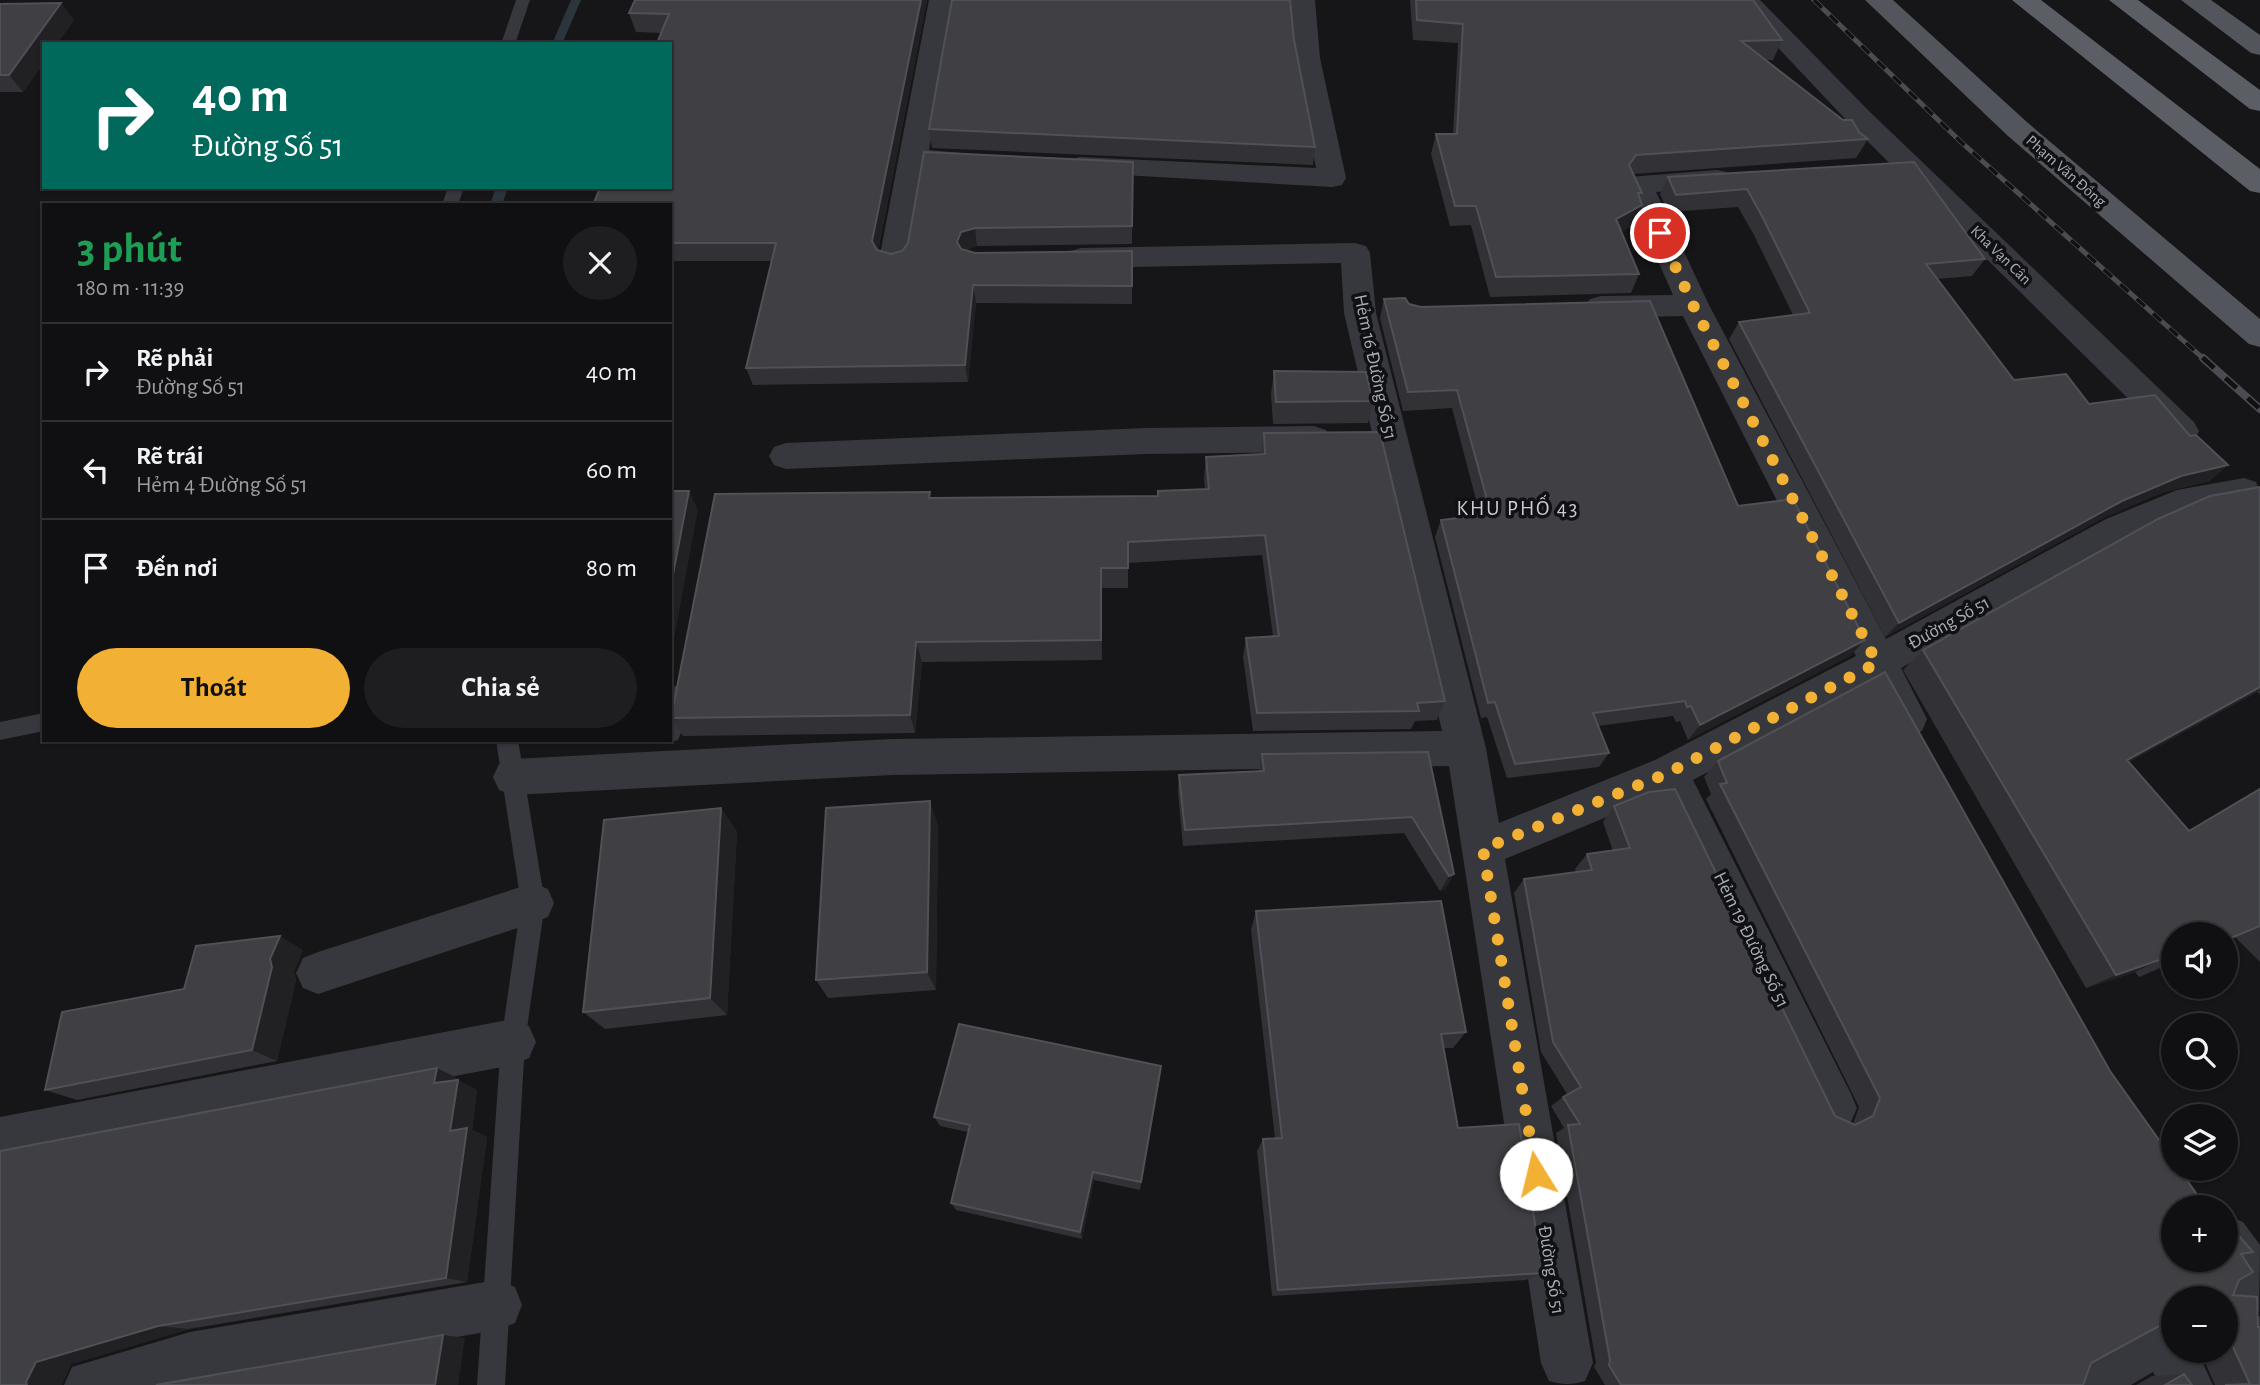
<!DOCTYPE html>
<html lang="vi">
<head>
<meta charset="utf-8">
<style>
  body { margin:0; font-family:"Alegreya Sans",sans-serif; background:#1e1e20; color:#f1f3f6; height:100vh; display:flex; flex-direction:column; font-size:26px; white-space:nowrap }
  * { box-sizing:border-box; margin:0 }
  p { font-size:23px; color:#9c9d9f }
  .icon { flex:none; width:38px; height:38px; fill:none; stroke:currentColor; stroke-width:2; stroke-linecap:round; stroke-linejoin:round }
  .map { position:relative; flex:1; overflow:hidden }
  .side { position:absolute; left:42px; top:203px; width:630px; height:539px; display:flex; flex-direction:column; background:#101012; border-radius:0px; box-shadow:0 2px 5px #0004,0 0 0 2px #303032 }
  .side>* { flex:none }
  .guide { position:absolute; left:42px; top:42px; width:630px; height:147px; border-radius:0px; box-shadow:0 2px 5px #0004,0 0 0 2px #303032; background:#00695c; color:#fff; overflow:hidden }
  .fabs { position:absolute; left:2161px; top:922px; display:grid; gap:14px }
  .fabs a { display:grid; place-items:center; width:77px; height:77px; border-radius:50%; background:#101012; box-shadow:0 2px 5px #0004,0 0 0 2px #303032; font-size:35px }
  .pin { position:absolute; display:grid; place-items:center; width:60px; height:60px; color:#fff; margin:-30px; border:4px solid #fff; border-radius:50%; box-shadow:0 2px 7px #0007 }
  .me { position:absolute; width:77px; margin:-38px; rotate:351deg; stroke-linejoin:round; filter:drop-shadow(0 0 5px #0008) }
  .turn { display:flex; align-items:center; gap:24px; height:147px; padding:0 35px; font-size:32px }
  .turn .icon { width:91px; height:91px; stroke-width:2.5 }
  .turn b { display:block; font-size:49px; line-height:60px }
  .round { display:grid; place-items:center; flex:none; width:74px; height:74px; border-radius:37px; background:#1e1e20 }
  .overview { display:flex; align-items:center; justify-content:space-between; height:119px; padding:0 35px }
  h1 { font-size:42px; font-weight:700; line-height:52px; color:#1e9e55 }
  .cta { display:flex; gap:14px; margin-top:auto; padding:14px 35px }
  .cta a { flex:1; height:80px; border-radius:42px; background:#f2b134; color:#111; font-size:28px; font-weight:700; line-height:80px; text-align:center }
  .cta a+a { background:#1e1e20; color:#f1f3f6 }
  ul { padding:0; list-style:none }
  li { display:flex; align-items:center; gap:21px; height:98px; padding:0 35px; border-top:2px solid #303032 }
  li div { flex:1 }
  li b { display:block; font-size:26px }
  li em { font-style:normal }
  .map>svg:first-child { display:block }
</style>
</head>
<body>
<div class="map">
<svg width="2260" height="1385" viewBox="0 0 2260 1385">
  <rect width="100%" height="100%" fill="#161618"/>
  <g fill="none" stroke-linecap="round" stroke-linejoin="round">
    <path fill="#2c353c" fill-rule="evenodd" d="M571,0h10l-19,44h-10z
      M496,187h12l-6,18h-12z"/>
    <path fill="#37383d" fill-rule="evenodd" d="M516,0h14l-15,44h-14z
      M448,187h16l-6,18h-16z
      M678,685l7,3c7,12 -1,39 -7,52l-8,2 -6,-2h6v-52z
      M44,713v18l-44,9v-18z
      M496,740h22l27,163 -20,139 -20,343h-28l24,-343 20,-139z"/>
    <path fill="#37383d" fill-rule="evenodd" d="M929,0h26l-26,150 56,5 4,6 -4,6 -10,3 -50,-2 -16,92 -4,7 -11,3 -11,-3 -4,-7z
      M1289,0h26l5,58 26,120 -4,7 -10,2 -262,-15 -4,-6 4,-6 10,-3 236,11 -22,-110z
      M1733,0h27l110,112 324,310 5,9 -5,9 -12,4 -12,-4 -320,-316z
      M1717,170l10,2 4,7 -4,7 -71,6 53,113 177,334 220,-120 71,-29 67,-12 12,4 4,12 -4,6 -73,16 -51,23 -231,129 26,51 -5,12 -14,5 -14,-5 -23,-46 -178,95 157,312 7,16 -7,16 -16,7 -16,-7 -158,-329 -155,64 88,504 -8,18c-13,4 -23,4 -36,0l-8,-18 -92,-597 -557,9 -379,20 -14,-5 -6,-13 6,-13 14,-5 379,-20 550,-8 -98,-418 -3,-50 -260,5 -11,-3 -4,-7 4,-7 11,-3 274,-5 11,3 4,7 6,60 110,435 13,75 156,-63 201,-104 -173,-340 -82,2 -11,-3 -5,-8 5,-8 11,-3 72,-1 -49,-111 4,-7z
      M1314,426l12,4 5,9 -5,9 -12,4 -168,2 -360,15 -12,-4 -5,-9 5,-9 12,-4 360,-15z
      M533,883l15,6 6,14 -6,14 -15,6 -215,71 -15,-6 -7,-15 7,-15 15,-6z
      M513,1019l16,7 7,16 -7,16 -16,7 -513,98v-46z
      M2226,1215l17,7 17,23 -1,66 -18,-7 -30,-44h15z
      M497,1280l18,7 7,18 -7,18 -18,7 -316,55h-117l8,-18 118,-35z
      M2174,1307v44h23l16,34h-53l-7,-13 -22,13h-76l8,-18z"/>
    <path fill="#53555c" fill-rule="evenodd" d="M1865,0h28l135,123 232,196v28l-11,-3 -241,-208z
      M2181,0h30l49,35v20l-9,-2z"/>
    <path fill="#5b5e65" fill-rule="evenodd" d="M2012,0h29l219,169v24l-10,-2z
      M2109,0h29l122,90v21l-10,-2z"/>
    <defs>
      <path id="rail-far1" d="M1814,0l147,142 244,218"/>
      <path id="rail" d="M2203,358l57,51"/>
    </defs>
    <use href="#rail-far1" stroke="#4a4c52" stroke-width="5"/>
    <use href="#rail" stroke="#4a4c52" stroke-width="8"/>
    <use href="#rail-far1" stroke="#111113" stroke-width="3.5" stroke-dasharray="11" stroke-linecap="butt"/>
    <use href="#rail" stroke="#111113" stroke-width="5" stroke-dasharray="15" stroke-linecap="butt"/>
  </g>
  <path fill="#323236" d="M927,0l-49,251 13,3 11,-3 231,-89 -1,82 -155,2 -12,4 10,3 157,-2v53l-156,-1 -8,79 -215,3 -7,-17 26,-107h-102v-56l-54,-16 54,-145h-12l4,-11 -26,-1 -7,-19z
    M1410,0h343l29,40 -9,20h-7l102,79 -12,19 -223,16 9,19 -2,6 2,6 -8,20 -13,6 18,43 -8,19 -141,4 -19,-72 -21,1 -19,-72 5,-20h17l5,-91 -45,-3z
    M0,4l74,16 -51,72h-23z
    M1294,40l21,107 -2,18 -381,-17 -3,-19z
    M1914,162l71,97 -13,17 -35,3 77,101 75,24 121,77 -46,11 -59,25 -220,120 -156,-298 10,-17 54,-7 -39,-80 -16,-28 -70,5 -8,-18 8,-17z
    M1384,299l25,5 329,202 127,134 -15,16 -162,84 -8,-19 -4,1 -3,-6 -75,10 11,27 -10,14 -92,11 -20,-61 -6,1 -46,-181 6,-17 39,-5 -28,-107 -49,3 -23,-93z
    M1274,371l99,30 -5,22 -95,1 -2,-30z
    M1264,433l181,268 -8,19 -22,1 -4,8 -158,2 -10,-74 3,-19 27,-2 -11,-81 -134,8v25h-27l1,72 -180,2 -7,71 -232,3 -12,-18 260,-220 227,-2v-5l47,-2 -1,-11 2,-21 55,-3z
    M2260,487v207l-3,-2 -128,70 60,69 71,-42v173l-25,-25 -9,4v-7h-52v29l-35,14 -4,-5 -49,16 -183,-318 20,-20z
    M569,740h58l-58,1z
    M1428,752l26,122 -9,15 -5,2 -36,-58 -221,13 -5,-54 1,-17 80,-4 3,-17z
    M1718,761l392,310 93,132 38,51 -2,26 -6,15 25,22 2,-1v69h-45l-15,-34h26v-53h-52l-83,65 -8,22h-478l-11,-18 2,-4 -40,-230 8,-5 -13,-22 16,-12 -26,-42 -27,-159 10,-14 52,-7 -1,-3 12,-15 26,-3 -10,-29 11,-16 221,310 18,8 6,-17 -153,-308 5,-5 -7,-17z
    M938,825l-2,165 -108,8 -12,-18z
    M737,831l-10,184 -122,14 -22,-17z
    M1256,911l210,121 -13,16h-10l15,80 85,145 -17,7 -254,16 -15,-145 6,-12 12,-1 -24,-208z
    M303,950l-9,22 2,8 -19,81 -200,39 -32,-10 139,-101z
    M1161,1066l-1,11 -20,113 -46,-10 -12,59 -126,-29 -5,-7 17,-71 -28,-6 -6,-9z
    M437,1068l20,10v2l20,10 -5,40 15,7 -20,145 -278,47 -118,35 -9,20v1h-62z
    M2184,1374l8,11h-56l16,-9z"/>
  <path fill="#212124" d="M921,0h6l-51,260 -4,-19z
    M61,3l13,17 -17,24h-13v18l-21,30 -14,-17z
    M1642,205l-8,20 -26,13 8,-19z
    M975,228l2,18 -13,5 -4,9 -3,-18 4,-10z
    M973,285l3,18 -8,79 -3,-17z
    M2228,465l-18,16 -46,11 -59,25 -220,120 14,-14 223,-122 59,-25z
    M689,491l9,19 -28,151v-71z
    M1865,640l-15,16 -162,84 12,-15z
    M916,642l6,20 -7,71 -5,-18z
    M2260,687v3l-160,88 27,-18z
    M930,801l8,24 -2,165 -9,-18z
    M721,808l16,23 -10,184 -17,-17z
    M1454,874l-9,15 -5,2 9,-15z
    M280,936l23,14 -9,22 2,8 -19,81 -25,-11 18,-91z
    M2165,958l-30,14 -49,16 30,-13z
    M2174,962v1l-35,14 31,-14z
    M1161,1066l-1,11 -20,113 1,-8z
    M437,1068l20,10 -2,15 -21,-10z
    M458,1080l19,10 -5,40 15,7 -20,145 -21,-4 4,-147z
    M1093,1172l1,8 -12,59 -2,-7z
    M158,1326l31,3 -118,35 -9,20v1h-35l-1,-3 10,-20z
    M443,1335l22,3 -7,47h-23z"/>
  <path fill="#3f3f44" stroke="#4f5156" stroke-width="2" d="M635,0h286l-49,241 5,9 14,4 11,-3 6,-8 16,-91 209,10 -1,64 -157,2 -14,4 -4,10 4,7 14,4 157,-2v35l-159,-1 -8,80 -219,3 30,-125h-106v-38h-77l7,-17 16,1v-2h54v-143l-13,-1 12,-29 -40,-1z
    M952,0h338l4,40 21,107 -386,-18z
    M1416,0h337l29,40 -41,1 102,79h9l7,12 9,7 -232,16 -7,10 13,28h-4l4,12 -26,14 23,55 -143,3 -20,-71h-21l-19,-72h21l6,-110 -46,-4z
    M61,3l-52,72h-9v-71z
    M1914,162l71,97 -59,5 88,116 52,-6 23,30 66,-9 35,41 6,-1 32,30 -47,11 -59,25 -223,122 -160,-301 71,-9 -47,-95 -16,-29 -71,6 -8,-18z
    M1405,298l4,6 12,3 229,-6 88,205 55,-7 72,141 -165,85 -9,-19 -4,1 -2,-6 -92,12 16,40 -94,11 -20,-62 -7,1 -47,-183 50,-6 -34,-124 -49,2 -24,-93z
    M1274,371l92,1 7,29 -97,1z
    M1380,432l65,269 -28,2 2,8 -162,2 -11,-75 33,-2 -14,-101 -137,7v26h-27v72l-185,2 -6,73 -239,3 44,-224 215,-2 -1,6 229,-2v-5l51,-2 -3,-32 59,-3 -1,-21z
    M2260,487v200l-133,73 62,71 71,-42v137l-34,14v-6h-52v28l-4,1 -5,-5 -49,17 -193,-325 235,-131 52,-23z
    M670,491h19l-19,99z
    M1885,672l225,399 64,90v8h5l24,34 9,1 3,4h-41v52h52v-39l27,31 -12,2 12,18 -14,8 -6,15 24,2 1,30h2v58h-35l25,-1 -17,-37h-7v-49h-52v20l-83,45 -8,22h-462l-12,-20 1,-5 -42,-235 12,-1 -17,-27 18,-10 -28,-45 -29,-163 68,-9 -5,-16 43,-6 -16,-42 35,-14 26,-3 160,327 20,9 18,-9 7,-18 -160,-314 7,-1 -9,-22z
    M1428,752l26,122 -5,2 -37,-59 -227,13 -6,-55 85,-4 -2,-17z
    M930,801l-3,171 -111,8 10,-172z
    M721,808l-11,190 -127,14 21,-192z
    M1441,901l25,131 -25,2 17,94 61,-4 24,149 -265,17 -15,-151 19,-1 -26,-227z
    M280,936l-10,23 2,8 -20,83 -207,40 17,-78 122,-23 12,-43z
    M959,1024l202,42 -20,116 -48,-10 -13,60 -129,-29 19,-78 -36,-8z
    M437,1068l-3,15 24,-3 -8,51 17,-3 -21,150 -288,48 -122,36 -10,20 1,3h-27v-234z
    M443,1335l-8,50h-279z
    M2184,1374l8,11h-27z"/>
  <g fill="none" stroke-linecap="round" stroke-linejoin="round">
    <path stroke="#f2b134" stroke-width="12" stroke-dasharray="0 21.6" d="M1536,1174l-53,-325 185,-76 209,-110 -184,-358 -33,-72"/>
  </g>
  <g text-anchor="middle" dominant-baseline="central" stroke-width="7" stroke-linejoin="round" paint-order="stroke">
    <g font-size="16" fill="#a8adb8" stroke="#111113">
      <text transform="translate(2066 171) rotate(41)">Phạm Văn Đồng</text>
      <text transform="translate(2001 255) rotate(44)">Kha Vạn Cân</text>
    </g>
    <g font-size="19" fill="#a8adb8" stroke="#111113">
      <text transform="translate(1375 367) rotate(78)">Hẻm 16 Đường Số 51</text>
      <text transform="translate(1949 623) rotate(-29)">Đường Số 51</text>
      <text transform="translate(1751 940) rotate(64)">Hẻm 19 Đường Số 51</text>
      <text transform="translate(1551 1270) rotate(81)">Đường Số 51</text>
    </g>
    <g font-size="21" letter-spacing="2" fill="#c9ccd4" stroke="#111113">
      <text x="1518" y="508">KHU PHỐ 43</text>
    </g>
  </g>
</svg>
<div class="fabs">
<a><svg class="icon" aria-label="sound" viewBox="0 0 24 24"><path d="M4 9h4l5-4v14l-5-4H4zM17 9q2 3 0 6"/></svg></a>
<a><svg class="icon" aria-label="search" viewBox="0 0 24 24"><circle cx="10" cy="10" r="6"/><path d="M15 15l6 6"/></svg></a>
<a><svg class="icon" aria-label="layers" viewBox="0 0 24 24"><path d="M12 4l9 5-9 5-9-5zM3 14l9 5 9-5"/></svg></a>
<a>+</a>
<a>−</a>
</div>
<div class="pin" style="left:1660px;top:233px;background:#d93025"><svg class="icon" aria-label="arrive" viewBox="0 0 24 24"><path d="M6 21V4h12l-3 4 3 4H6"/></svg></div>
<svg class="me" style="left:1536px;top:1174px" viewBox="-20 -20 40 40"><circle r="19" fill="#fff"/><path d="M0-13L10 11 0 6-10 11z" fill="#f2b134"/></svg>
<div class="guide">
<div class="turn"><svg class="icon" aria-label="right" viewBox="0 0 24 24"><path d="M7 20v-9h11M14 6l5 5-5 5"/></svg><div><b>40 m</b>Đường Số 51</div></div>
</div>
<section class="side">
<div class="overview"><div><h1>3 phút</h1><p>180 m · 11:39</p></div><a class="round"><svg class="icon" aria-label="close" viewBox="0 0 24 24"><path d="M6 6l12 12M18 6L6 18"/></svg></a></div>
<ul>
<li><svg class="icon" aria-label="right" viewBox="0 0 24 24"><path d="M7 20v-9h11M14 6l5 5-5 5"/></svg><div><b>Rẽ phải</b><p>Đường Số 51</p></div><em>40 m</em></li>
<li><svg class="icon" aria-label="left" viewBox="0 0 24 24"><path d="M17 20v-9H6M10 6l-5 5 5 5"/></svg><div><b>Rẽ trái</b><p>Hẻm 4 Đường Số 51</p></div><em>60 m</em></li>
<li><svg class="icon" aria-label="arrive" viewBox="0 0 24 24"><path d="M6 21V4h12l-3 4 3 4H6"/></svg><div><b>Đến nơi</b></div><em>80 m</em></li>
</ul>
<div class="cta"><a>Thoát</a><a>Chia sẻ</a></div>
</section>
</div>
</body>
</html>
